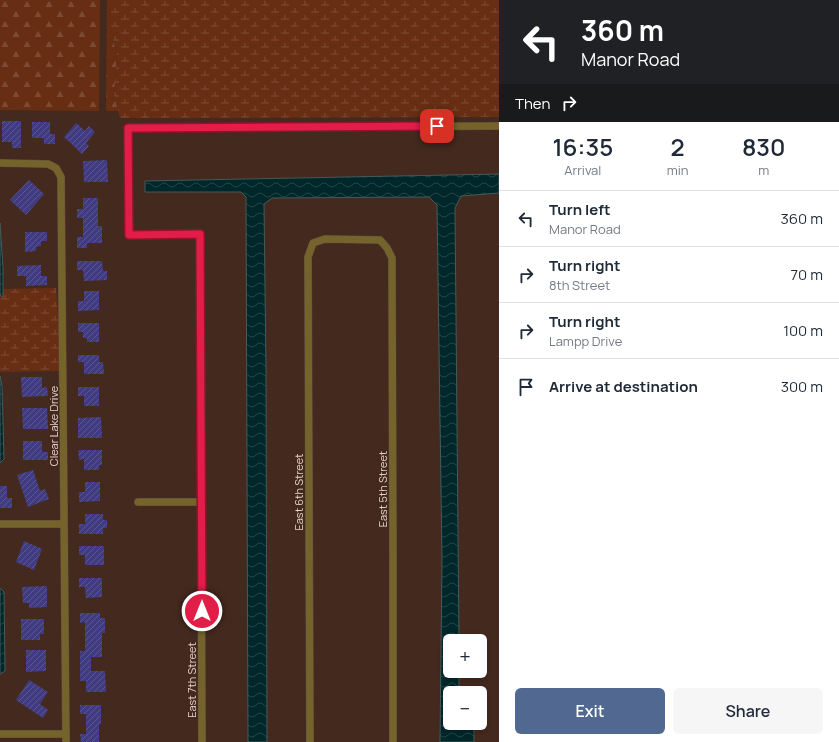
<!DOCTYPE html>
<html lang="en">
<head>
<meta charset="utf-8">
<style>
  body { margin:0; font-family:Manrope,sans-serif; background:#f6f6f7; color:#1f2937; height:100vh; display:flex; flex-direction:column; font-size:15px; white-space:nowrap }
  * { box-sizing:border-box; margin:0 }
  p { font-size:13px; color:#747a83 }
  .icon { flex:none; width:22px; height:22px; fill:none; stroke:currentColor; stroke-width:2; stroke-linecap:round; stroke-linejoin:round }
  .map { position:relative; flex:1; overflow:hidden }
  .sheet { display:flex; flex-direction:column; background:#fff; width:340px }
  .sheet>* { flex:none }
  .guide { background:#202124; color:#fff; overflow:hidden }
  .fabs { position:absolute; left:443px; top:634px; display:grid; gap:8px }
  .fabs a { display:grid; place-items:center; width:44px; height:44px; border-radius:6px; background:#fff; box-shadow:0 2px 6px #0003; font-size:20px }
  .pin { position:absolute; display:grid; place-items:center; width:34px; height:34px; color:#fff; margin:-17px; border-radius:8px; box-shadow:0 2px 6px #0006 }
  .me { position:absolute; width:44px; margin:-22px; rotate:0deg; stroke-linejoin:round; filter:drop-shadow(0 0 3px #0008) }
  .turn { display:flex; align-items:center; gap:14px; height:84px; padding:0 16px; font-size:18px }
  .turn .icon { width:52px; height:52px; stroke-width:2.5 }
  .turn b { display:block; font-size:28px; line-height:34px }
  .then { display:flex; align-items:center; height:38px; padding:0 16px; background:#0003; gap:8px; font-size:15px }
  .eta { display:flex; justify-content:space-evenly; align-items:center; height:68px; text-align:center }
  .eta b { font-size:24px; font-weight:600; line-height:28px }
  .action { display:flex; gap:8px; margin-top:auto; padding:8px 16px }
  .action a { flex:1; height:46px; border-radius:6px; background:#516990; color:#fff; font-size:16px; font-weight:600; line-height:46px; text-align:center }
  .action a+a { background:#f6f6f7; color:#1f2937 }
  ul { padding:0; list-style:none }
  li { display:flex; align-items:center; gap:12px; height:56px; padding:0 16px; border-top:1px solid #e0e1e3 }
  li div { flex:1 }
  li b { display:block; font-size:15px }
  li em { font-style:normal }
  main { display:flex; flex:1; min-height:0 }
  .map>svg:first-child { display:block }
</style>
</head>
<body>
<main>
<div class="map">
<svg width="499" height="742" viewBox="0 0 499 742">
  <defs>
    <pattern id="forest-firs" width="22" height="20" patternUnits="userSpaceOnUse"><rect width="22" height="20" fill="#672e13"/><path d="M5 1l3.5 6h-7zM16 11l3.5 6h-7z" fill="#7d4b34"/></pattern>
    <pattern id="wetland-marsh" width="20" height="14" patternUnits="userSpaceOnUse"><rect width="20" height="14" fill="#672e13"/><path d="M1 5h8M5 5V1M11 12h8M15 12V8" fill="none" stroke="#7d4b34"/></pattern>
    <pattern id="water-waves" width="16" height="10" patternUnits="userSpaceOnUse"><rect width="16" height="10" fill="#00272a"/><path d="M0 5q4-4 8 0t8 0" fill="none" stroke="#254548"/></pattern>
    <pattern id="building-hatch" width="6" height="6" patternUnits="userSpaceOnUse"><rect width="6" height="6" fill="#413c81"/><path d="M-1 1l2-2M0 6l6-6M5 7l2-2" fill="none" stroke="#5c5792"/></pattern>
  </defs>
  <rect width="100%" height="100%" fill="#44291e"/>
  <path fill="url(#forest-firs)" d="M0,0h100l-1,111 -99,-1z
    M107,0h2l1,25 7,32 -3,38 4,16h-12z"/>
  <path fill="url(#wetland-marsh)" d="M109,0h390v117l-379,1 -6,-23 3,-38 -7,-32z
    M56,288l6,83 -62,1v-77l3,1v-7z"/>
  <path fill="url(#water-waves)" stroke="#455b5b" d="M499,174v19l-38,3 -6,12 4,433h-9v30h9v22h-9v30h24v19h-34l2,-182 -5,-355 -8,-8 -157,1 -8,6 2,166 1,372h-19l-2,-545 -5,-5h-96v-11z
    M0,223l3,45v29l-3,-2z
    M0,376l2,10 2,73 -4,4z
    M0,588l4,4 1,79 -5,3z"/>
  <path fill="url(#building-hatch)" d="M2,121h19v27h-9v-6h-10z
    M32,122h18v12h5v10h-11v-6h-12z
    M76,123l9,8 4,-5 6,6 -9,11 3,3 -7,8 -18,-17z
    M107,160l1,22h-24l-1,-21z
    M29,180l15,14 -18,21 -16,-15z
    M83,198h15v28h4v17h-15v5h-10v-11h6v-19h-6v-9h6z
    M25,232h22v9h-6v5l-5,1v4l-11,1z
    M77,261h25l1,10h4v9l-23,1 -1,-11h-6z
    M41,265v11h6v9l-21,1v-10h-9v-10z
    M84,291h15v19l-21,1v-10h6z
    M78,323h21v19h-12v-4h-4v-6h-5z
    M78,355h21v7h4l1,12h-20v-12h-6z
    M21,377h21v11l5,-1 1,9 -26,1z
    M78,387h21v19h-15v-10h-6z
    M22,408h25l1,21h-25z
    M101,417l1,21h-24v-20z
    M23,441h19v11h6v8h-25z
    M78,450h24v15h-3v5h-15v-11l-5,1z
    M33,470l7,21 5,-2 4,10 -21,8 -11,-32z
    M85,482h15v19l-21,1v-10h6z
    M0,486h7v12h5v10h-12z
    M85,514h18v6h4v8h-4v6h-24v-10h6z
    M24,541l18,8 -8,21 -18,-8z
    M79,546h25v19h-19v-10h-6z
    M79,578h23v19l-16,1 -1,-11h-6z
    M47,586v21l-18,1v-5h-6l-1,-16z
    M80,613h20v5h5v15h-3v24h-11v14h14l1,21h-20v-11h-6v-30h5v-29l-5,1z
    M21,619h23v15h-4v6h-19z
    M26,650h20v21l-20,1z
    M29,680l19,12 -8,12 8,6 -5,8 -27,-18z
    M80,705h21v19h-2v18h-18l-1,-8h6v-20h-6z"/>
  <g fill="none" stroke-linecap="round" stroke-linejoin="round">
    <defs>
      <path id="minor" d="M0,163l48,1 8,4 5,9 5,565
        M138,502h63
        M0,524h64
        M0,734h66
        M202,742l-2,-508 -71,1 -1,-107 371,-2
        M310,742l-2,-485 5,-14 12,-4 55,1 7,8 5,10 1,301v183"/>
    </defs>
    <use href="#minor" stroke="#61483d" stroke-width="8"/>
    <use href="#minor" stroke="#74642c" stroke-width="7"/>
  </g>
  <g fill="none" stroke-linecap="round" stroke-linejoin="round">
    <defs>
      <path id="route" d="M202,611l-2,-377 -71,1 -1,-107 309,-2"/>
    </defs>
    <use href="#route" stroke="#92132f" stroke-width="10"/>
    <use href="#route" stroke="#e11d48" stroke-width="7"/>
  </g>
  <g text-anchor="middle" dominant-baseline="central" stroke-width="3" stroke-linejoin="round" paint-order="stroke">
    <g font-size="11" fill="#e5d3cc" stroke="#44291e">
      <text transform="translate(53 426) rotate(-90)">Clear Lake Drive</text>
      <text transform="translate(382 489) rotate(-90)">East 5th Street</text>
      <text transform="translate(298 492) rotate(-90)">East 6th Street</text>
      <text transform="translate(191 680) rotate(-90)">East 7th Street</text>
    </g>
  </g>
</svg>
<div class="fabs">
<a>+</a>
<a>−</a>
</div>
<div class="pin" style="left:437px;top:126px;background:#d93025"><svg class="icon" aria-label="arrive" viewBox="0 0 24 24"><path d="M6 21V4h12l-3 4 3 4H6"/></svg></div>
<svg class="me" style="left:202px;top:611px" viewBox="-20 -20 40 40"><circle r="17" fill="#e11d48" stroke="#fff" stroke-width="3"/><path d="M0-11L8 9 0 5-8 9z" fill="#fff"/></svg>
</div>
<section class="sheet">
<div class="guide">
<div class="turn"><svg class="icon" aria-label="left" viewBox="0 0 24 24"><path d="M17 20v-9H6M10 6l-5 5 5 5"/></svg><div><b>360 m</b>Manor Road</div></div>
<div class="then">Then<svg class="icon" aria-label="right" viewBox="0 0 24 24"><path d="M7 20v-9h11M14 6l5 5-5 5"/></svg></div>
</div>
<div class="eta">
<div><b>16:35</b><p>Arrival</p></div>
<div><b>2</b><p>min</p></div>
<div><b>830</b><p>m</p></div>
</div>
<ul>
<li><svg class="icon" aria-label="left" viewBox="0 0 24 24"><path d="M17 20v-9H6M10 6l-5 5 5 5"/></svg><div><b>Turn left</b><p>Manor Road</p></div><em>360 m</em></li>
<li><svg class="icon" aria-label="right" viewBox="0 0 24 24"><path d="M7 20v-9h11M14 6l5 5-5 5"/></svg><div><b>Turn right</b><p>8th Street</p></div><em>70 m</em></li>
<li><svg class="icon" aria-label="right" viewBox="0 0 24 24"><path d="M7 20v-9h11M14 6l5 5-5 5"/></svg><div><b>Turn right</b><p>Lampp Drive</p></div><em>100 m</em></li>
<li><svg class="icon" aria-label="arrive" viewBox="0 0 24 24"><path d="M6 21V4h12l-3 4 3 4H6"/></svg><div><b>Arrive at destination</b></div><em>300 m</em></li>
</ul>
<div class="action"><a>Exit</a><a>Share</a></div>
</section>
</main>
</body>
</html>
